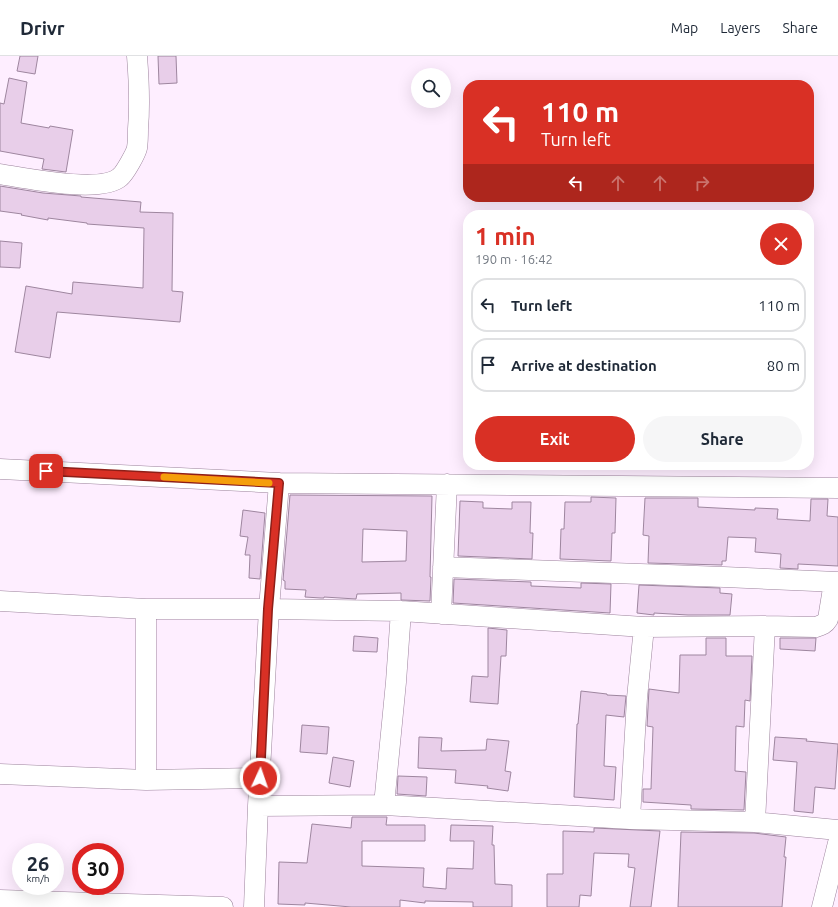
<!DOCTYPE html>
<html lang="en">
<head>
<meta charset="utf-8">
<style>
  body { margin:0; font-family:Ubuntu,sans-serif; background:#f6f6f7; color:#1f2937; height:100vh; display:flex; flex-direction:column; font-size:15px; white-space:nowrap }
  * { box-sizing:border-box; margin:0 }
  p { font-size:13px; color:#747a83 }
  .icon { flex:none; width:22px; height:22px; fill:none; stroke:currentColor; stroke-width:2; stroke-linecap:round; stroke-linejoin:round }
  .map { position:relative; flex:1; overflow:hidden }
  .drawer { position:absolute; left:463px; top:154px; width:351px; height:260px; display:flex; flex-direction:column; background:#fff; border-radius:16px; box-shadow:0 4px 16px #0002 }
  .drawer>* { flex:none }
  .hud { position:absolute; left:463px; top:24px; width:351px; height:122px; border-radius:16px; box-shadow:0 4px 16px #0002; background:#d93025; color:#fff; overflow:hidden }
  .tools { position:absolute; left:411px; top:12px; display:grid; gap:8px }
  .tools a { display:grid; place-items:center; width:40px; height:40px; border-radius:50%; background:#fff; box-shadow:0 4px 16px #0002; font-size:20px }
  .speed { position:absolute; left:12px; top:787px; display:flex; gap:8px; font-size:20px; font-weight:700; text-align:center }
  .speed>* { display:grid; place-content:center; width:52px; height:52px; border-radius:50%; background:#fff; box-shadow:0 4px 16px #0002; line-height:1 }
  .speed small { font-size:10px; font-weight:400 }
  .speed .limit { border:6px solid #d22; background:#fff; color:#111 }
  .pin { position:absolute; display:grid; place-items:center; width:34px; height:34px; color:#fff; margin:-17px; border-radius:8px; box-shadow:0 2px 6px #0006 }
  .me { position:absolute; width:44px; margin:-22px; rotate:3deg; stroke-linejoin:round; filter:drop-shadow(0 0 3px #0008) }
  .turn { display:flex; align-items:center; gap:14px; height:84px; padding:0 12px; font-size:18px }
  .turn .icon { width:52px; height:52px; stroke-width:2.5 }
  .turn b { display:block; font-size:28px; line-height:34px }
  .lanes { display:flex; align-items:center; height:38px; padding:0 12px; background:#0003; justify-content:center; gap:20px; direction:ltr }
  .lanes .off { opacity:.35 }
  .round { display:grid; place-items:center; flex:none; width:42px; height:42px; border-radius:21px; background:#f6f6f7 }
  .head { display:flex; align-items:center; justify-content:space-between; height:68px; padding:0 12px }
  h1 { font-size:24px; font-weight:600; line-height:30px; color:#d93025 }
  .action { display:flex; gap:8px; margin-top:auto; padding:8px 12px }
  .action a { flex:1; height:46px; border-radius:24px; background:#d93025; color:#fff; font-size:16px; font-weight:600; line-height:46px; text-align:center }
  .action a+a { background:#f6f6f7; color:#1f2937 }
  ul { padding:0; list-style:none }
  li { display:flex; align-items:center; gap:12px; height:54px; margin:0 8px 6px; padding:0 4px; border:2px solid #e0e1e3; border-radius:16px }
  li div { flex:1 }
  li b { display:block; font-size:15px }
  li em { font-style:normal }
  header { display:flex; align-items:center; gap:24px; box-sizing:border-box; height:56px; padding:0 20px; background:#fff; border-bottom:1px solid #e0e1e3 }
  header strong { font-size:19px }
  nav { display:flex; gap:22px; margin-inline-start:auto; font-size:14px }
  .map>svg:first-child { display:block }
</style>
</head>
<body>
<header>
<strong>Drivr</strong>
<nav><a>Map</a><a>Layers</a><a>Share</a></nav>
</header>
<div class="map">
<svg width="838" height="851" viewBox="0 0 838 851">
  <rect width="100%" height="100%" fill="#feeeff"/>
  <path fill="#e8cee9" stroke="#9e869f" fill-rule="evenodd" d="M20,0h18l-3,18 -18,-3z
    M158,0h18l1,27 -18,1z
    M9,22l18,4 -6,41 28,5 1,-2 23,4 -7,42 -24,-3 2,-10 -44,-8v-48l4,1z
    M0,130l43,7 38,3v1l60,5 -1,10 33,1 -1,78 11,1 -3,30 -123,-10 -7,46 -35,-6 11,-66 46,8 1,-12 70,6 1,-60 -57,-4v-1l-39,-5v2l-27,-5 1,-1 -22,-3z
    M0,185l22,2 -2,25 -20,-1z
    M290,439l142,1 -2,81h1l-1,24 -29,-1v-7l-44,1 -1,5 -32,-2v1h-3l-16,-1 1,-7 -21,-1v-8l-2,-1zM363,473l44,2 -1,30 -44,1z
    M591,441l25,1 -1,35h-3l-1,28 -51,-2 1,-30h3l1,-27h26z
    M645,442h53v9l57,3v-2l23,1 -1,10 33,2 1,-22h17l-1,17 11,1v49l-40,-2v5l-18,-1 1,-14 -26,-2 1,-14 -28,-1 -2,24h-4v4l-74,-2 1,-27 -6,-1z
    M460,445l23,1v6l29,1v-7h19l-1,31h3l-1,26 -74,-3z
    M243,454l22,3 -5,66 -11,-1 1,-23h-5l3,-18 -8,-1z
    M454,523l77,3v4l50,2v-5l30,1 -1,29 -157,-10z
    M639,529l81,3v5l12,1 -2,21h-42l-34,-2v2l-17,-2z
    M488,572l19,2 -1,26h-5l-3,48 -28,-2 2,-26 16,1z
    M354,580l24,2 -1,14 -24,-1z
    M706,582h20v18h26l-2,45 -5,-1 -1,27 -8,-1 -1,45 11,1 -2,38 -53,-1v-4l-48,-3v-13h8l2,-62 -6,-1 2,-37 30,4 1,-38h26z
    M780,582h36l-1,13 -35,-2z
    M581,635l26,3v1l19,1 -2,21 -18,-2 -2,51 12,1 -2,33 -40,-3 3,-73h1z
    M302,669l27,2 -2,27 -27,-2z
    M419,681l23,1 -1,13 45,-1 1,-11 22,2 -4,30 6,1 -3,19 -21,-3 1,-2 -33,-3 1,-13 -38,-2z
    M775,681l32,2 -1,2 32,3 -3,45 -20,-2 -2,26 -19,-2 3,-49 -24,-2z
    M333,701l21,4 -4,26 -21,-4z
    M398,720l29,1 -1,19 -29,-2z
    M352,761h35l-1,8h39v16h-63v25l62,2 -1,19 23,2 1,-21 26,1 1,-28h-24l1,-16 42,1 -1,19h2l1,39 17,1v22h-39v-5l-48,-1v2l-25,-3v7h-49l-46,-4v2l-27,-1 1,-42 28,1 5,-39 39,4z
    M594,772l66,3 -9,76h-21l5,-39 -7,-1 1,-13 -35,-1 -3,43 -11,-1 -1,12h-32v-33h16v-43l31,1z
    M681,776l73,1 32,4 -2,20h2l-4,50h-104z"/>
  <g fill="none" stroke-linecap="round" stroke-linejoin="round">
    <defs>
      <path id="street" d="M0,118c25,4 101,20 120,3 5,-4 16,-24 17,-29 1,-6 1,-13 1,-19 2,-24 1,-48 -1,-73
        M0,413l279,14 559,5
        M443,511l281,10 114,5
        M0,545l146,8h123l132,2 243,16 121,-1 51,1c6,-2 9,-3 12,-8l6,-37
        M441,558l6,-130
        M0,718l146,6 114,-2
        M146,724v-171
        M384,749l12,-123 5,-71
        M258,750l126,-1 246,14 125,3 83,8
        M630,763l7,-121 7,-71
        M755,766l10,-196
        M0,844l223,7
        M254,851l4,-101 11,-197 10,-126
        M822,851l16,-64"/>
    </defs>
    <use href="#street" stroke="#9c839c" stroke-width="21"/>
    <use href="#street" stroke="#fff" stroke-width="20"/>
  </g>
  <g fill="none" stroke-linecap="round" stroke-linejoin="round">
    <defs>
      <path id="route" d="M46,415l233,12 -11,126 -8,169"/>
    </defs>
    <use href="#route" stroke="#8d1f18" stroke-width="10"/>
    <use href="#route" stroke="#d93025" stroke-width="7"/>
    <path stroke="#f59e0b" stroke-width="7" d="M164,421l105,6"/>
  </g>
</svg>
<div class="tools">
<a><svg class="icon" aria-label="search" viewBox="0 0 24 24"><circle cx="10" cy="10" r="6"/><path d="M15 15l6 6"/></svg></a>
</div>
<div class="speed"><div>26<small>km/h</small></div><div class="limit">30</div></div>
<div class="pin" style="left:46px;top:415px;background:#d93025"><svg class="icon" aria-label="arrive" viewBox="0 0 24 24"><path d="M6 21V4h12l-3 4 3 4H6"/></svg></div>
<svg class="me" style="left:260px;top:722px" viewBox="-20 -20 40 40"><circle r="17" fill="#d93025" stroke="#fff" stroke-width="3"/><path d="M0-11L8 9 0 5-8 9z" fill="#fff"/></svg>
<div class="hud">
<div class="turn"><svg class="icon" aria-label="left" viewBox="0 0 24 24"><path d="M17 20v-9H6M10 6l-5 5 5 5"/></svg><div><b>110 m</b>Turn left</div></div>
<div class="lanes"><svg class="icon" aria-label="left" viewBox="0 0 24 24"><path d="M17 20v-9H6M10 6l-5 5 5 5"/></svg><svg class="icon off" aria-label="ahead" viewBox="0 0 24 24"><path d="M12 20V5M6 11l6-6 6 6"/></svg><svg class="icon off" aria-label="ahead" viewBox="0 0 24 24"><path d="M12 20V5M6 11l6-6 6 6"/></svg><svg class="icon off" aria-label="right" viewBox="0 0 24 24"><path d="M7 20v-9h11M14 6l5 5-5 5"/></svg></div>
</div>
<section class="drawer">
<div class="head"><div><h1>1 min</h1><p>190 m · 16:42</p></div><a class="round" style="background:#d93025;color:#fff"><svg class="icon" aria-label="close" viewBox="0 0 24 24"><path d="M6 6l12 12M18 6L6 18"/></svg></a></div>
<ul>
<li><svg class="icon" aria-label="left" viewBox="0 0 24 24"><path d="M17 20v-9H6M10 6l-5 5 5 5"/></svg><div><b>Turn left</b></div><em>110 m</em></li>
<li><svg class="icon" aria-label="arrive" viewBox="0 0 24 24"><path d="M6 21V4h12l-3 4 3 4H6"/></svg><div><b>Arrive at destination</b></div><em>80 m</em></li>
</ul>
<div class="action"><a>Exit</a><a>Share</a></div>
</section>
</div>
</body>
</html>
